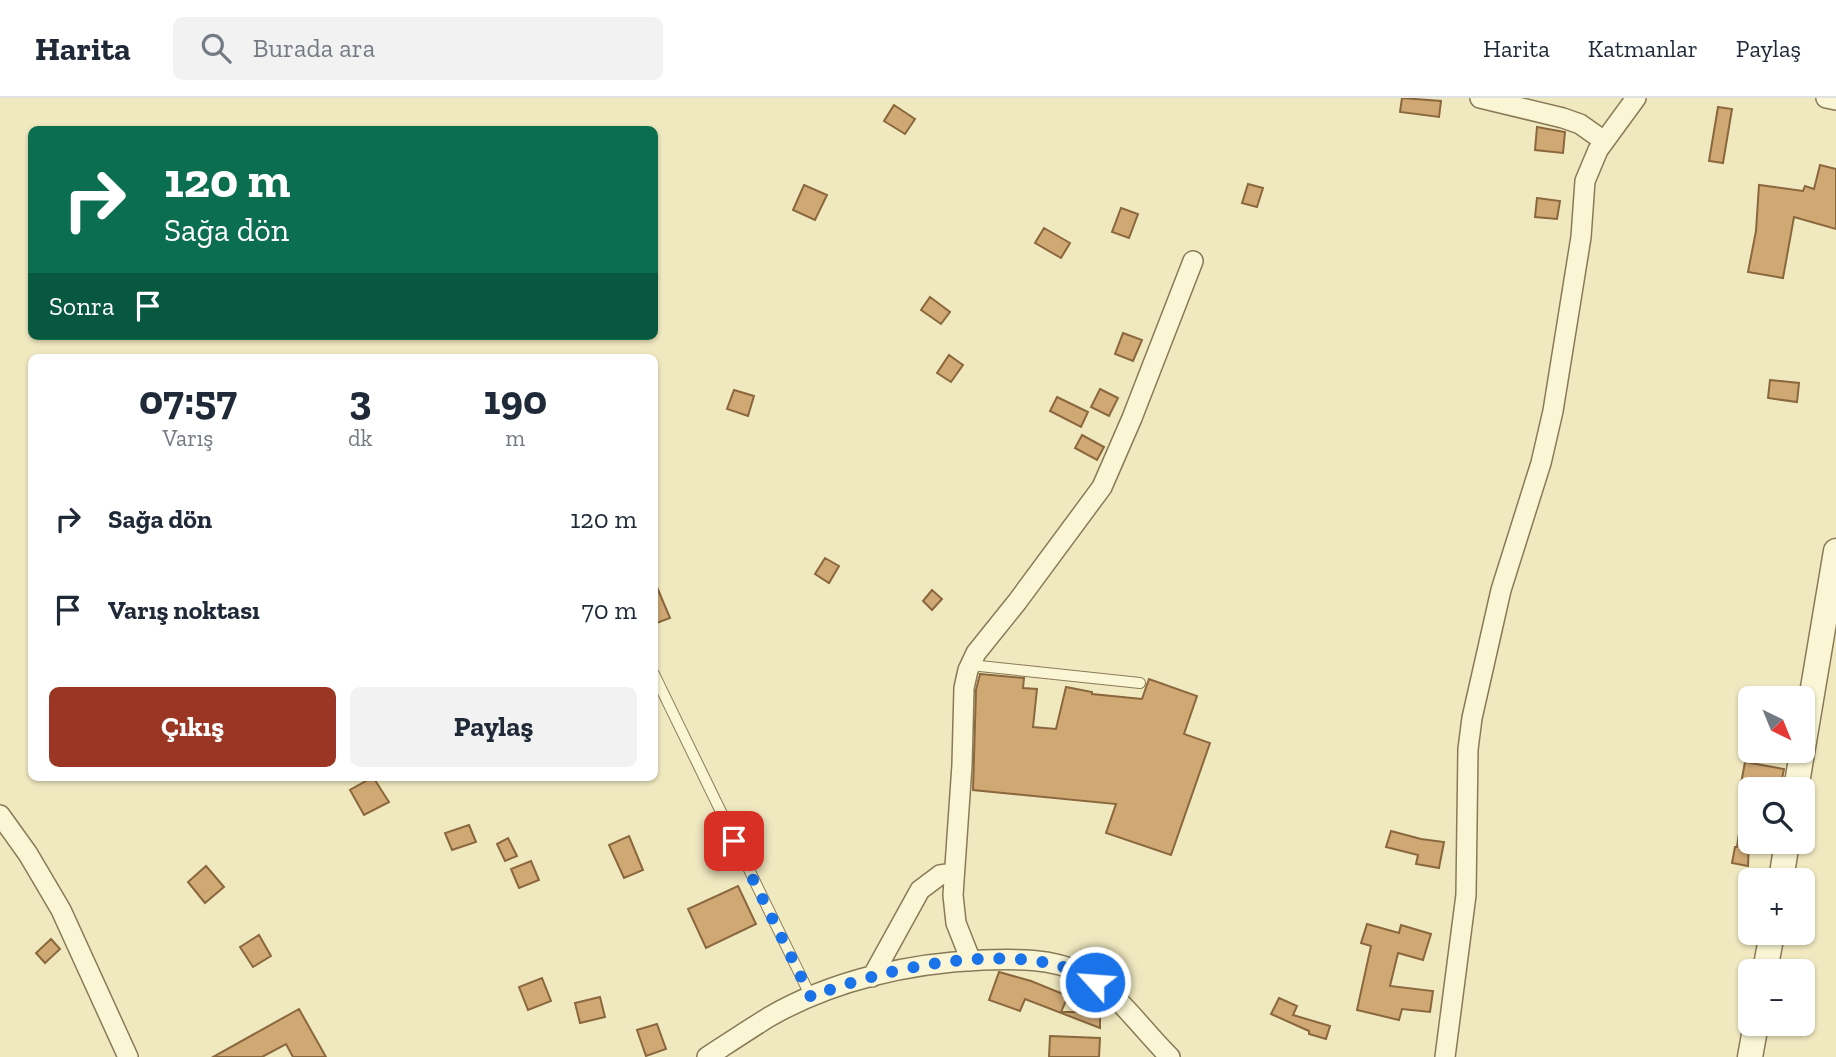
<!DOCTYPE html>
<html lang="tr">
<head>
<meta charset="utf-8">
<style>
  body { margin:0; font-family:"Zilla Slab",serif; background:#f2f2f3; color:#1f2937; height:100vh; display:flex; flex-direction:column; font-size:26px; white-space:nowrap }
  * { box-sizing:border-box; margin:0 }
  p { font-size:23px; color:#747a83 }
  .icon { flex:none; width:38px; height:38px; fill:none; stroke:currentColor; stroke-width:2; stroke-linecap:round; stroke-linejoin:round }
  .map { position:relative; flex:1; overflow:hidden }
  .side { position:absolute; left:28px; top:256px; width:630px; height:427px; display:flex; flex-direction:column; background:#fff; border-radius:10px; box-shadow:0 2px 5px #0004 }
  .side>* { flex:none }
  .guide { position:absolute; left:28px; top:28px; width:630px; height:214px; border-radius:10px; box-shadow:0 2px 5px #0004; background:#0b6e4f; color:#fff; overflow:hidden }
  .needle { width:46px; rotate:137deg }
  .fabs { position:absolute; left:1738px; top:588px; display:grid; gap:14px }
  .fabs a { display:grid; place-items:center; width:77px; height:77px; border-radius:10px; background:#fff; box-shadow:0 2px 5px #0004; font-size:35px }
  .pin { position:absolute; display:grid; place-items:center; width:60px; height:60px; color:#fff; margin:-30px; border-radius:14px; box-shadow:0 4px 10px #0006 }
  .me { position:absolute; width:77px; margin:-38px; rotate:296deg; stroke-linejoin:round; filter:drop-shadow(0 0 5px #0008) }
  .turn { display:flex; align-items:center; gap:24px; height:147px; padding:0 21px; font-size:32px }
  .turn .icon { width:91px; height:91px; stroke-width:2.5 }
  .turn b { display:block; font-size:49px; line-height:60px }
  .then { display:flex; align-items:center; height:66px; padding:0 21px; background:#0003; gap:14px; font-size:26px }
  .eta { display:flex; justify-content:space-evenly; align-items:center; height:119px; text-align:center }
  .eta b { font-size:42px; font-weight:700; line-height:49px }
  .primary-button { display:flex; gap:14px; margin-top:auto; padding:14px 21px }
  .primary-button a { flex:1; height:80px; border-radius:10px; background:#9b3625; color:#fff; font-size:28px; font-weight:700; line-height:80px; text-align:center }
  .primary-button a+a { background:#f2f2f3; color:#1f2937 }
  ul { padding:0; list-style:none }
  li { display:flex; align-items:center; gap:21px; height:91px; padding:0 21px }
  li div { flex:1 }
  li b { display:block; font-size:26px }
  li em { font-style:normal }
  header { display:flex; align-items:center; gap:42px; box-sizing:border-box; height:98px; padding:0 35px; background:#fff; border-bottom:2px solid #e0e1e3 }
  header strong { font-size:33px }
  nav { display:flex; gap:38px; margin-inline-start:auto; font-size:24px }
  .search { width:490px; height:63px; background:#f2f2f3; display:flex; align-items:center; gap:18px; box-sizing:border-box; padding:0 24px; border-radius:10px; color:#747a83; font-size:26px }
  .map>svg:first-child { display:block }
</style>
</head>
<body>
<header>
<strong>Harita</strong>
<div class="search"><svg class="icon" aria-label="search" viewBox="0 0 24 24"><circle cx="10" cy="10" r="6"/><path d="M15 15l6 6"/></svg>Burada ara</div>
<nav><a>Harita</a><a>Katmanlar</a><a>Paylaş</a></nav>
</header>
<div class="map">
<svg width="1836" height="959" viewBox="0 0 1836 959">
  <rect width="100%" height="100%" fill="#f0e9c0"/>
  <path fill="#cfa874" stroke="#8a673c" stroke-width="2" d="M1402,0l39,3 -2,16 -39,-5z
    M894,7l21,14 -10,15 -21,-13z
    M1718,9l14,2 -9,54 -14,-2z
    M1537,29l28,5 -2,21 -28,-3z
    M1820,67l16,4v60l-42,-12 -11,61 -35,-6 8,-41 3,-46 44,6 2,-5 9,3z
    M1248,86l15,4 -6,19 -15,-4z
    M804,87l23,10 -12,25 -22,-10z
    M1537,100l23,3 -3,18 -22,-2z
    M1121,110l17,6 -9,24 -17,-6z
    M1044,130l26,15 -9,15 -26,-15z
    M930,199l20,15 -9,12 -20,-14z
    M1123,235l19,7 -9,21 -18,-7z
    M949,257l14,10 -12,17 -14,-9z
    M1770,282l29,3 -2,19 -29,-4z
    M1100,291l18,9 -9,18 -18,-9z
    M734,292l20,6 -6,20 -21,-7z
    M1057,299l31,15 -7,15 -31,-16z
    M1082,337l22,12 -7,13 -22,-12z
    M825,460l14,8 -10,17 -14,-9z
    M654,482l16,38 -16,6z
    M932,492l10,9 -10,11 -9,-9z
    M980,576l44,4 -1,10 14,1 -4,38 23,2 10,-42 26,5v2l50,5 7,-20 48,17 -13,38 26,9 -39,112 -65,-22 10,-29 -143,-14 3,-100z
    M1745,664l39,7 -4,20h-40z
    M373,679l16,25 -25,13 -14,-25z
    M1742,715l8,1 -2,52 -16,-3 3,-16h2z
    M469,727l7,17 -24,8 -7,-17z
    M1391,733l30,8 23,3 -5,26 -23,-4 2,-9 -32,-8z
    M629,738l14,34 -19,8 -15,-33z
    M508,740l9,18 -12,5 -8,-17z
    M531,763l8,19 -20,8 -8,-19z
    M206,768l18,21 -19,16 -17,-21z
    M738,788l18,38 -50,24 -18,-39z
    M1367,826l32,9 2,-8 30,9 -8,26 -25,-7 -8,33 43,5 -3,21 -28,-3 -3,11 -42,-10 14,-64 -10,-3z
    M259,837l12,21 -18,11 -13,-20z
    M51,841l9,10 -15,14 -9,-10z
    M999,874l32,9 37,15 -7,16h39v16l-75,-29 -5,12 -31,-11z
    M542,880l9,23 -23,9 -9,-23z
    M600,899l5,20 -25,6 -5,-20z
    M1279,900l18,8 -4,9 37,11 -4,13 -17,-5v-3l-38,-17z
    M299,911l27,48h-33l-7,-13 -24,13h-49z
    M657,926l9,25 -20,7 -9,-26z
    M1050,938l50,2 -1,19h-50z"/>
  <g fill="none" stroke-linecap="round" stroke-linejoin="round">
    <defs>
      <path id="service" d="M970,567l170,18
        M654,576l157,323"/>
      <path id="minor" d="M1480,0l83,20 17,6 24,17
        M1826,0l10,2
        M0,717l28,39 33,56 67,147
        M971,863l-15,-38 -3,-28 9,-130 2,-77 4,-18 8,-17 41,-51 85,-115 30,-69 61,-157
        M872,879l48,-87 20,-15 14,-2
        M707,959c20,-13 41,-27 62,-40 64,-37 141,-54 214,-57 33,-1 68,-2 99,13 33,16 61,58 88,84
        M1445,959l21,-162 2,-146 4,-31 29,-128 40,-127 12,-52 28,-174 4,-56 13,-31 38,-52"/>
      <path id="tertiary" d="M1796,691l40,-238
        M1781,782l6,-38
        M1765,873l7,-38
        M1750,959l6,-33"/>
    </defs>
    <use href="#service" stroke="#897a57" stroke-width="12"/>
    <use href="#minor" stroke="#897a57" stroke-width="22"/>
    <use href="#tertiary" stroke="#897a57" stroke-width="27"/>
    <use href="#service" stroke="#faf5d4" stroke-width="10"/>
    <use href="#minor" stroke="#faf5d4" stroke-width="19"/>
    <use href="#tertiary" stroke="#faf5d4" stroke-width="24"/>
  </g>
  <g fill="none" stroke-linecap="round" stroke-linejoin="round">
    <path stroke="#1a73e8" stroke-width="12" stroke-dasharray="0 21.6" d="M734,743l77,156c71,-29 217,-62 284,-15"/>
  </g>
</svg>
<div class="fabs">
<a><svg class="needle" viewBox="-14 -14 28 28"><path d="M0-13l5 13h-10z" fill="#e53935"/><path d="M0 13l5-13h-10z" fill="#747a83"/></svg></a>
<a><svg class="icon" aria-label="search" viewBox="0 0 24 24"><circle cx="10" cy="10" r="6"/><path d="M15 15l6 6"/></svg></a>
<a>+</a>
<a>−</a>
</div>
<div class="pin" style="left:734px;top:743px;background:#d93025"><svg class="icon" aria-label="arrive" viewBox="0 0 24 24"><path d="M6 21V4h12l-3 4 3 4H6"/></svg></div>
<svg class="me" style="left:1095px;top:884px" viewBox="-20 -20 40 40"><circle r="17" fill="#1a73e8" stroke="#fff" stroke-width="3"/><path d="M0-11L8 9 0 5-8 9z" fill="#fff"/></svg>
<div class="guide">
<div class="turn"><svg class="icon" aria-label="right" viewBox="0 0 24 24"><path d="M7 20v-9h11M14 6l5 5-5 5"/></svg><div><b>120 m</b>Sağa dön</div></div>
<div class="then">Sonra<svg class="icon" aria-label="arrive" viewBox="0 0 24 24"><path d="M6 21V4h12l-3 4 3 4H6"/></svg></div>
</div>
<section class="side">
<div class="eta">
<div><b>07:57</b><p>Varış</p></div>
<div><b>3</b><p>dk</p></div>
<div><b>190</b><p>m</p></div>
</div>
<ul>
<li><svg class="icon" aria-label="right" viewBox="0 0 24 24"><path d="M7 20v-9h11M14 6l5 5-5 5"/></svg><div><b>Sağa dön</b></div><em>120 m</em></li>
<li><svg class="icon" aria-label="arrive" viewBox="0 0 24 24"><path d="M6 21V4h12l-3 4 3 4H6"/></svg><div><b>Varış noktası</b></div><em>70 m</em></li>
</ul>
<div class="primary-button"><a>Çıkış</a><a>Paylaş</a></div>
</section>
</div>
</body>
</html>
